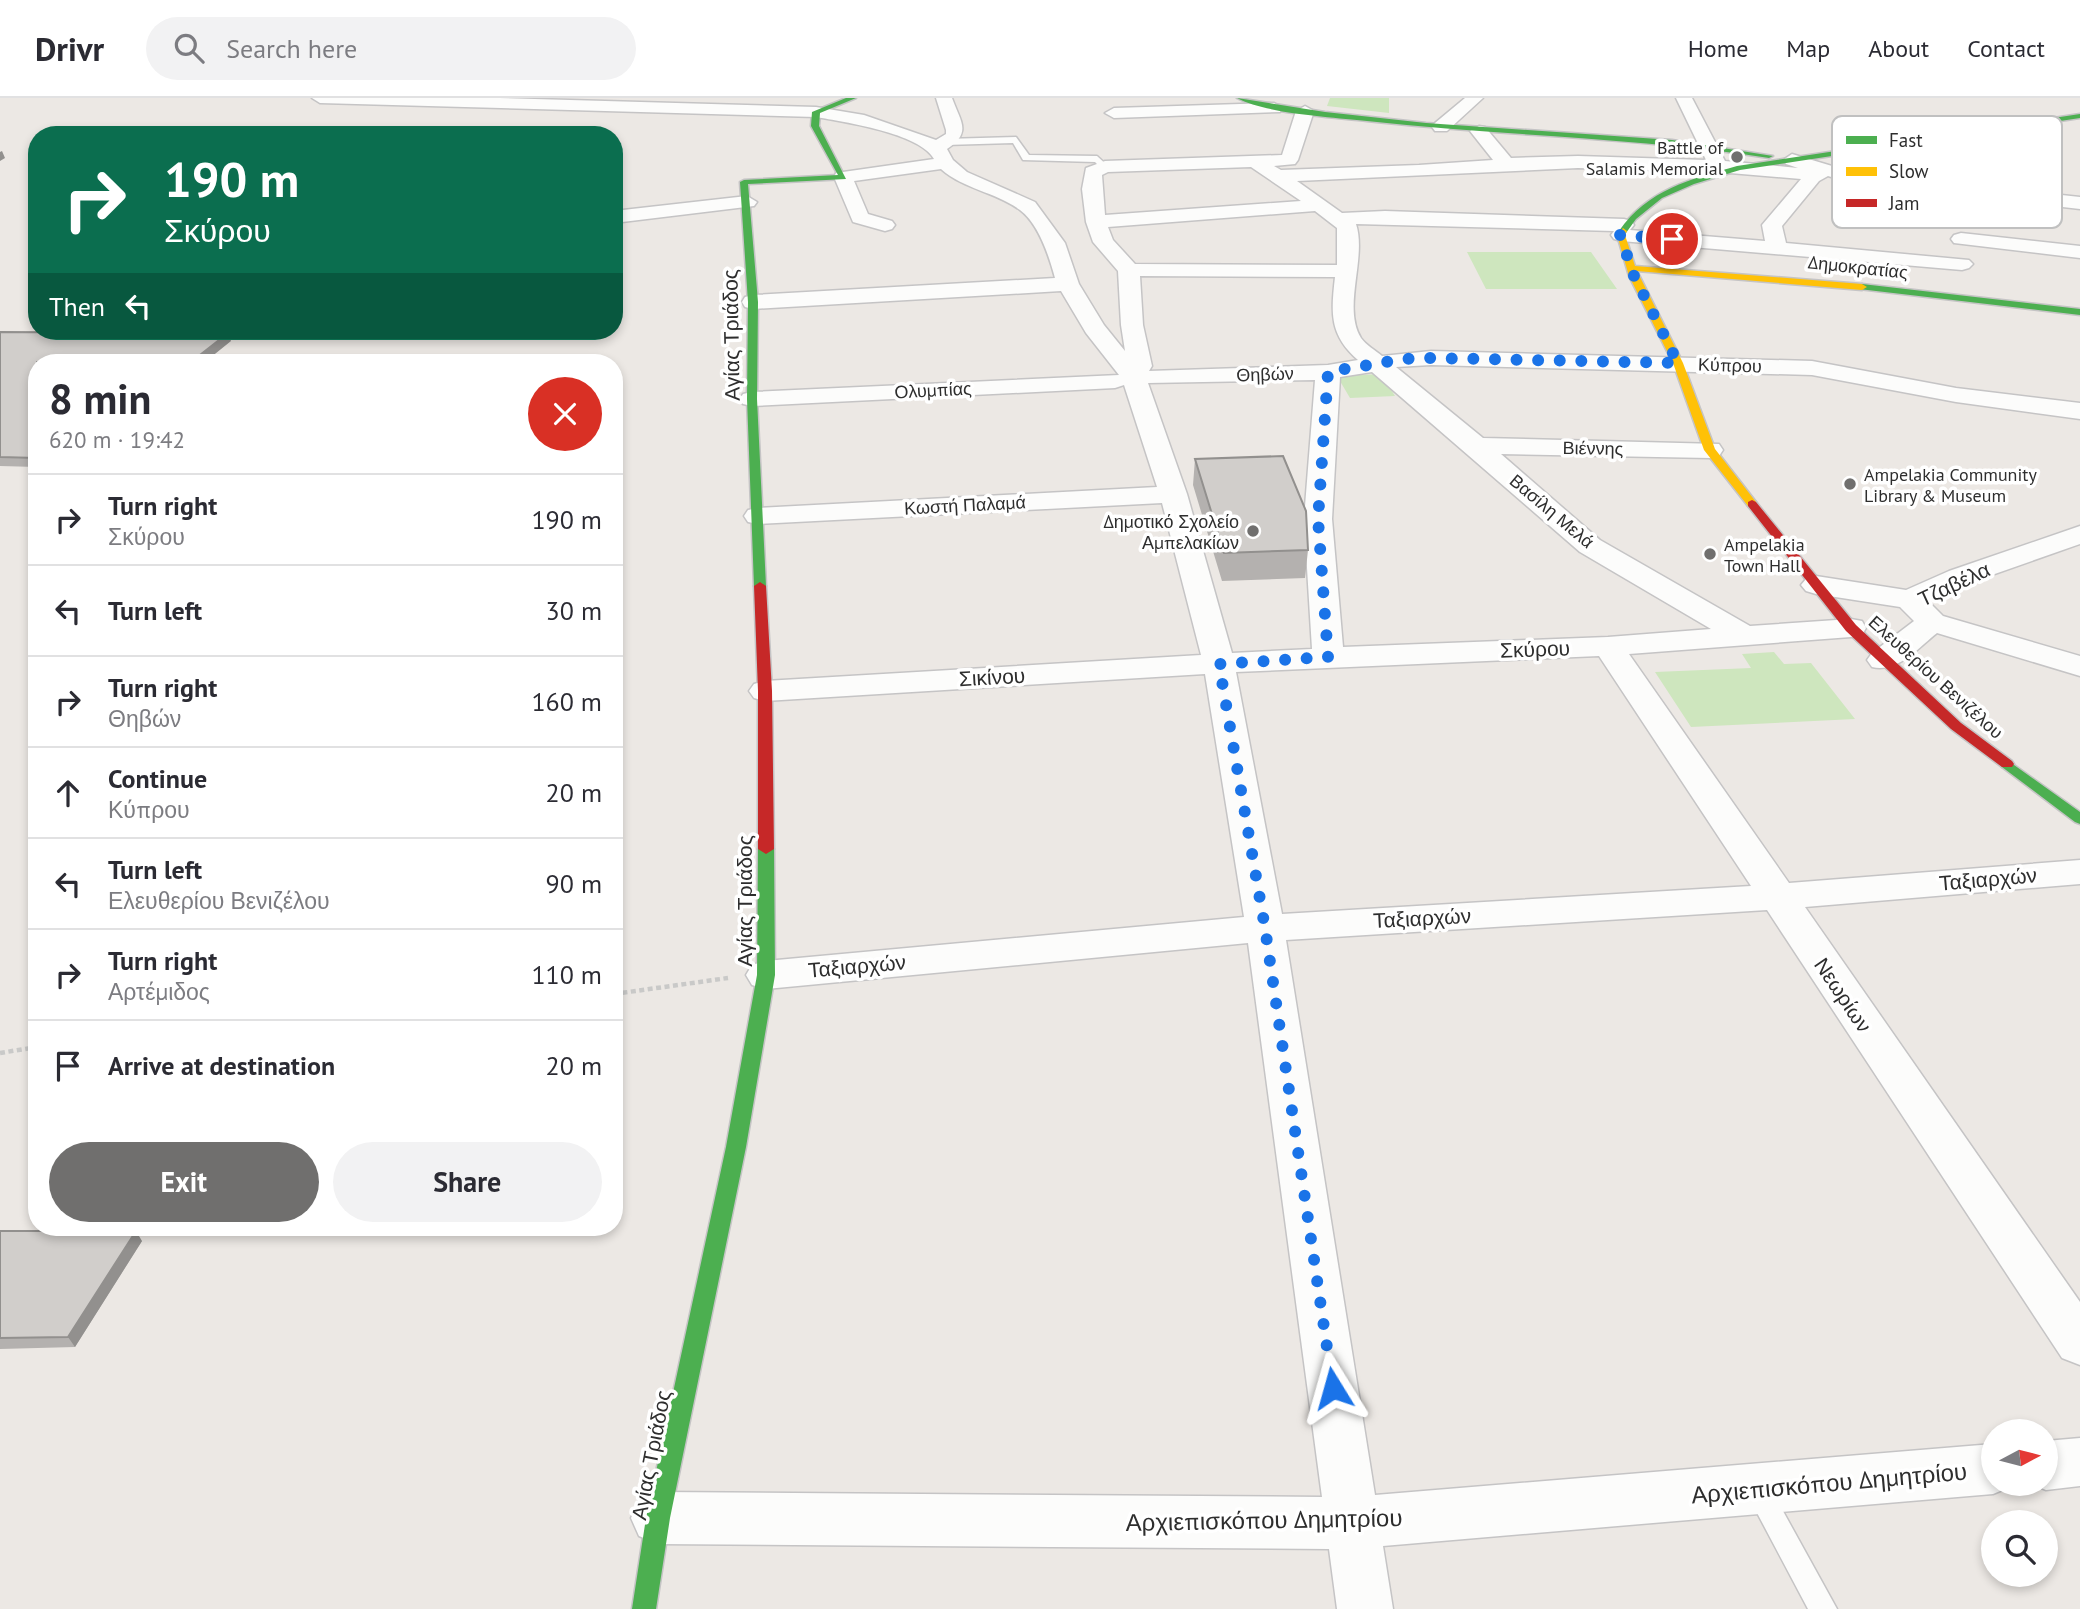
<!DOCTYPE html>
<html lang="en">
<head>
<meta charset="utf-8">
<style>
  body { margin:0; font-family:"PT Sans",sans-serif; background:#f2f2f3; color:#2b2b33; height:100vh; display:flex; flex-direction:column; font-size:26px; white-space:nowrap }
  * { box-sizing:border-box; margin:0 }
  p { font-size:23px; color:#7c7c81 }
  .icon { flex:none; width:38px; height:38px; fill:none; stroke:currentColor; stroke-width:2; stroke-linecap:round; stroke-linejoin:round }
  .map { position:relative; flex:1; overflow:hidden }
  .details { position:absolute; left:28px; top:256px; width:595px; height:882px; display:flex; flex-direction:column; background:#fff; border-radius:28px; box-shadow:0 4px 10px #0003 }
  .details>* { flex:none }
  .top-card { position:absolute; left:28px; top:28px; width:595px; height:214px; border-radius:28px; box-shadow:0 4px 10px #0003; background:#0b6e4f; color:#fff; overflow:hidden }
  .needle { width:46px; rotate:83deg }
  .tools { position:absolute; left:1981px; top:1321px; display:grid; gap:14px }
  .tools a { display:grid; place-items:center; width:77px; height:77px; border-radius:50%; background:#fff; box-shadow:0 4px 10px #0003; font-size:35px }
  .pin { position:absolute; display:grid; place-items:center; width:60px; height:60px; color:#fff; margin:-30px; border:4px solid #fff; border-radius:50%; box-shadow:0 2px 7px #0007 }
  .me { position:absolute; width:77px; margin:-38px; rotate:352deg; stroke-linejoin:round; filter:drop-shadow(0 0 5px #0008) }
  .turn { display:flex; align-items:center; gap:24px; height:147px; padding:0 21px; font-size:32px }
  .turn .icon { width:91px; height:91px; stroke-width:2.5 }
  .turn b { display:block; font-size:49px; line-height:60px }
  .then { display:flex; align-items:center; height:66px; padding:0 21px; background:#0003; gap:14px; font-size:26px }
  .round { display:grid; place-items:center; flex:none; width:74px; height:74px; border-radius:37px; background:#f2f2f3 }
  .summary { display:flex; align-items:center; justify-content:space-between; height:119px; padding:0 21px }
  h1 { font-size:42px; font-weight:700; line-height:52px }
  .primary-button { display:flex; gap:14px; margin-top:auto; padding:14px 21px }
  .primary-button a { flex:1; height:80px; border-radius:42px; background:#706f6e; color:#fff; font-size:28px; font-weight:700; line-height:80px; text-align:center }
  .primary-button a+a { background:#f2f2f3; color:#2b2b33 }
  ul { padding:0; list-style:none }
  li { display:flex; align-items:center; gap:21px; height:91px; padding:0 21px; border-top:2px solid #e1e1e2 }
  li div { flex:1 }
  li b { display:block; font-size:26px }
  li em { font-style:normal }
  header { display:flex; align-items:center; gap:42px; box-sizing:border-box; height:98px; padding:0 35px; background:#fff; border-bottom:2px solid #e1e1e2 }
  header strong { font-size:33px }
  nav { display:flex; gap:38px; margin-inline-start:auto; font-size:24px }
  .search { width:490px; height:63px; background:#f2f2f3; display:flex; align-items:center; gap:18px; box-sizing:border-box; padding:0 24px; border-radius:38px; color:#7c7c81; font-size:26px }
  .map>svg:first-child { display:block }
</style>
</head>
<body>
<header>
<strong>Drivr</strong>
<div class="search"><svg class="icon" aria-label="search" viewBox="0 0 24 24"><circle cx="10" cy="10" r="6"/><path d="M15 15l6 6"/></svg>Search here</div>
<nav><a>Home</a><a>Map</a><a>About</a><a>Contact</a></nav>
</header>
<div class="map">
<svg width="2080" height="1511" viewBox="0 0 2080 1511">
  <rect width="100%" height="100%" fill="#ece8e4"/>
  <path fill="#cee6be" d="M1330,0h59v15l-62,-7z
    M1467,154h124l26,37h-131z
    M1381,276l14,22 -45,2 -13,-22z
    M1774,554l10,12 27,-1 44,56 -164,8 -36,-55 96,-4 -9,-14z"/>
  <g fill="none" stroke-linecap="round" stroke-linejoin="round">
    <defs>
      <path id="lane" d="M1016,39l13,18 68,1 12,11 -7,2 -7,-7 -72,-2 -10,-17 -68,2 -4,-3 4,-3z
        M1759,1382l9,4 69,125h-29l-62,-117 4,-8z"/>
      <path id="street" d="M312,0h187l317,9 48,8 72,25 10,-6v-4l-10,-32h16c9,25 20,34 -5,51l6,11 14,12 68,30 30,41 14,41 25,41 21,26 -4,-26 -3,-54 -25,-29 -7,-20 -4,-33 4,-21 19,-7 177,-6 14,-44 9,-5 9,5 -16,49 -3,4 -21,2 7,4 138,-5 74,-5 -23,-29 9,-5 6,1 26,31 67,-2 128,4 -30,-62h16l33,63 73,7 -12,-4 -3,-4 9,-6 60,18 228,25v12l-229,-26 -23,-7 -9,5 -37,45 4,17 183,17 4,4 -4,4 -7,2 -341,-29 -7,-2 -3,-4 3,-4 -258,-7c11,34 -14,83 5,114 5,7 14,12 21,18l49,-5 381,10 144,27 124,15v16l-124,-17 -144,-27 -381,-10 -35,2 87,71 236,6 4,6 -4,6 -9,2 -209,-4 99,86 150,86 101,-7 11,2 4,7 -4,7 -11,2 -222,17 160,229 291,-23v24l-275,23 275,395v63l-18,-7 -295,-448 -481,30 89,555 618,-51v40h20l-1,2 -19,8 -610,52 10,63h-56l-8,-60 -671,-5 -19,-8 -8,-18 8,-18 19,-8 664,5 -74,-554 -482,46 -14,-4 -6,-10 6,-10 14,-4 478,-44 -39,-243 -440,27 -11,-3 -5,-7 5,-7 11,-3 436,-26 -39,-152 -404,21 -10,-2 -4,-6 4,-6 10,-2 399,-21 -33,-102 -9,3 -363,18 -9,-2 -3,-5 3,-5 9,-2 367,-17 -33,-42 -25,-42 -308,18 -8,-2 -3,-5 3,-5 8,-2 302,-17c-6,-22 -16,-54 -35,-68 -24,-18 -55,-20 -79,-41l-87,12 14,33 24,7 3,4 -3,4 -7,2 -32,-9 -19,-45 2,-4 98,-14c-14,-26 -90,-37 -118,-42l-496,-14zM1251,69l50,34 -196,14 -3,-40 6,-3zM1578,70l140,4 83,7 -39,46 3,16 -135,-11 4,-5 -3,-4 -7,-2 -239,-8 -43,2 -45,-32zM1315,113l22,17v37l-202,-1 -22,-24 -5,-13zM1140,178l195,1c-4,36 -6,58 23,83l-30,5 -179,6 3,-5 -9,-41zM1372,274l208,180 131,77 -103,8 -265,10 -11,-128 8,-142zM1315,282l-11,139 8,130 -80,4 -45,-159 -39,-111zM1599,558l152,230 -469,28 -46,-242z
        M1465,0h18l-36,33h-12l-3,-4 3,-4z
        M1274,5l8,5 -2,4 -166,6 -9,-5 9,-5z
        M747,98l10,6 -3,4 -140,17v-12z
        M1961,135l119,13v12l-126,-15 -3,-4 3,-4z
        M2080,428v18l-111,39 -40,19 14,14 137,40v20l-143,-43c-19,15 -39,40 -65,34l-5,-7 5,-7 42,-32 -14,-14 -84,-13 -10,-3 -5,-6 5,-6 10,-3 90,14 43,-19z
        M2080,1340v48l-34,4 -14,-6h14v-43z"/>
      <path id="fast" d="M846,0h10l-36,15 -1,13 27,53 -98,5 10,118 -1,97 9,187 -6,4 -6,-4 -7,-187 1,-97 -8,-120 4,-2 94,-5 -27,-49 1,-14z
        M1237,0l88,14 101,11 246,17 101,16 -4,2c-133,-21 -268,-22 -402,-37 -35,-4 -100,-7 -130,-23z
        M2080,16v4l-340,52 -46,14 -32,14 -26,21 -10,14 -7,-2c28,-41 72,-52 118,-65z
        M1862,186l218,25v6l-221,-26 -2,-2z
        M2007,662l73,52v12l-5,-2 -73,-55 -2,-3 2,-3z
        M766,746l8,5 1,126 -29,172 -76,371 -14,91h-24l14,-91 80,-371 31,-172 1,-126z"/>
      <path id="slow" d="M1623,130l4,3 -2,4 10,31 227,18 5,3 -5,3 -225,-19 46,92 32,86 41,53v4h-8l-44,-56 -31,-87 -44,-87 -12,-41z"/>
      <path id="jam" d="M1752,402l4,2 100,123 105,98 51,38 2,3 -2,3h-10l-51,-38 -105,-98 -98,-125v-4z
        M760,484l6,4 6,105 2,158 -8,5 -8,-5v-158l-4,-105z"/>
    </defs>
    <use href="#lane" stroke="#c5c4c5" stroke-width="3"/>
    <use href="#street" stroke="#c5c4c5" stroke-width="3"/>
    <use href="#fast" stroke="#c5c4c5" stroke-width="3"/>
    <use href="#slow" stroke="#c5c4c5" stroke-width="3"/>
    <use href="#jam" stroke="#c5c4c5" stroke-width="3"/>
    <path stroke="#c9c9c8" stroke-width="4.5" stroke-dasharray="5 3.5" stroke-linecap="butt" d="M614,896l114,-16
      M0,955l37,-6"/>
    <use href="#lane" fill="#fcfcfb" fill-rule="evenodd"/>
    <use href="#street" fill="#fcfcfb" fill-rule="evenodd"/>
    <use href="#fast" fill="#4caf50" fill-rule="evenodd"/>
    <use href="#slow" fill="#ffc107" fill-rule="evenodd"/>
    <use href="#jam" fill="#c62828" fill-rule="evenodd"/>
  </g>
  <path fill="#b4b1af" d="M0,234l231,9 -194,21v105l-37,-1z
    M1195,361l113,91 -3,28 -83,3 -29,-96z
    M0,1133l142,10 -67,106 -75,2z"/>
  <path fill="#92908e" d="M2,53l3,7 -5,3v-9z
    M228,235l3,8 -26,21 -9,-4z
    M136,1133l6,10 -67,106 -7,-10z"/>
  <path fill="#d1cecb" stroke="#92908e" stroke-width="2" d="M0,234l228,1 -32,25 56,2 -3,2h-212v96l-37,-1z
    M1283,358l23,55 2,39 -84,3 -29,-94z
    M0,1133h136l-68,106 -68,1z"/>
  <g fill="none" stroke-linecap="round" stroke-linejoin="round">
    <path stroke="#1a73e8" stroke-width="12" stroke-dasharray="0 21.6" d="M1333,1290l-68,-460 -46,-264 109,-7 -10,-138 10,-147 75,-13 29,-1 246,5 -44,-87 -14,-41 52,4"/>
  </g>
  <g fill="#706f6e" stroke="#fff" stroke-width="2.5">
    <circle cx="1737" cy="59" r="7"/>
    <circle cx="1850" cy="386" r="7"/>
    <circle cx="1253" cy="433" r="7"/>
    <circle cx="1710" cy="456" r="7"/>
  </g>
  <g text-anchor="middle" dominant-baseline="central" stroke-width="7" stroke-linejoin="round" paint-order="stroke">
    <g font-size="18" fill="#2e2e2e" stroke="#fff" text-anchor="end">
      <text x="1723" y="49">Battle of<tspan x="1723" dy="21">Salamis Memorial</tspan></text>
      <text x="1864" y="376" text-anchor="start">Ampelakia Community<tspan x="1864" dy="21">Library &amp; Museum</tspan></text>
      <text x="1239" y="423">Δημοτικό Σχολείο<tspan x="1239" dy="21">Αμπελακίων</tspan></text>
      <text x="1724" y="446" text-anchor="start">Ampelakia<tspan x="1724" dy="21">Town Hall</tspan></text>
    </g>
    <g font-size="18" fill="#2e2e2e" stroke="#fff">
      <text transform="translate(1858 169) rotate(6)">Δημοκρατίας</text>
      <text transform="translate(1730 267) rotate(2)">Κύπρου</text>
      <text transform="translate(1265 276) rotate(-2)">Θηβών</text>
      <text transform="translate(933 292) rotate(-3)">Ολυμπίας</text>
      <text transform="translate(1593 350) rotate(1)">Βιέννης</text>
      <text transform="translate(965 407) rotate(-3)">Κωστή Παλαμά</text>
      <text transform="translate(1552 413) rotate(40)">Βασίλη Μελά</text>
      <text transform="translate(1936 579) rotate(42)">Ελευθερίου Βενιζέλου</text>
    </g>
    <g font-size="21" fill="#2e2e2e" stroke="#fff">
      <text transform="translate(731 237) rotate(-91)">Αγίας Τριάδος</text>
      <text transform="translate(1954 486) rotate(-25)">Τζαβέλα</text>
      <text transform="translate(1535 551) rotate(-2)">Σκύρου</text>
      <text transform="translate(992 579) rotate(-3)">Σικίνου</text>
      <text transform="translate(1988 781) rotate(-5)">Ταξιαρχών</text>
      <text transform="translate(744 803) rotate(-90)">Αγίας Τριάδος</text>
      <text transform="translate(1422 820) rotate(-3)">Ταξιαρχών</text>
      <text transform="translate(857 868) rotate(-5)">Ταξιαρχών</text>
      <text transform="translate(1843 897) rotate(56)">Νεωρίων</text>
      <text transform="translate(651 1357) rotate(-79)">Αγίας Τριάδος</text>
    </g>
    <g font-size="24" fill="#2e2e2e" stroke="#fff">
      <text transform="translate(1829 1385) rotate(-5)">Αρχιεπισκόπου Δημητρίου</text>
      <text transform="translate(1264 1422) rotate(-1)">Αρχιεπισκόπου Δημητρίου</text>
    </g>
  </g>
  <rect x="1832" y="18" width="230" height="112" rx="10" fill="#fff" stroke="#c0c0c0" stroke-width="2"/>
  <rect x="1846" y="38" width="31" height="8" fill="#4caf50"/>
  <rect x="1846" y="69" width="31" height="9" fill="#ffc107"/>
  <rect x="1846" y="101" width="31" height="8" fill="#c62828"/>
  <g font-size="19" fill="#2e2e2e">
    <text x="1889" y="49">Fast</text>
    <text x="1889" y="80">Slow</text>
    <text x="1889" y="112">Jam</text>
  </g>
</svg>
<div class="tools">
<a><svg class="needle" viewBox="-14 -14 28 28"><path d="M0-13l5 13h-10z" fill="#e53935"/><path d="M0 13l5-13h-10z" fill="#7c7c81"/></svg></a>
<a><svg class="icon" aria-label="search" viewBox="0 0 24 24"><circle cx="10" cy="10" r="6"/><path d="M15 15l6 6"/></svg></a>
</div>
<div class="pin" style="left:1672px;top:141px;background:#d93025"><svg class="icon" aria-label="arrive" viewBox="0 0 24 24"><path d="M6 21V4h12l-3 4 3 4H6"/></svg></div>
<svg class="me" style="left:1333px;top:1290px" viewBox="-20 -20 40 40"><path d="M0-17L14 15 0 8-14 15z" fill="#1a73e8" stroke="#fff" stroke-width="4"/></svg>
<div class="top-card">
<div class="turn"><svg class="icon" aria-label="right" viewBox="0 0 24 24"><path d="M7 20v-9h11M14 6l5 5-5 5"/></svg><div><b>190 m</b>Σκύρου</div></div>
<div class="then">Then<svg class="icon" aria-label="left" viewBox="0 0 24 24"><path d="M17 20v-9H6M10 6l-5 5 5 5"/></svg></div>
</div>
<section class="details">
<div class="summary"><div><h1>8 min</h1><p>620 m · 19:42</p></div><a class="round" style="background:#d93025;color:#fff"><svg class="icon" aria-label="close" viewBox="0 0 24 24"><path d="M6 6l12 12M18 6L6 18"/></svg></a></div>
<ul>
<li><svg class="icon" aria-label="right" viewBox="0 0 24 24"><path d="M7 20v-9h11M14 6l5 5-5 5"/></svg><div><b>Turn right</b><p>Σκύρου</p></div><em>190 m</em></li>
<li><svg class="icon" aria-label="left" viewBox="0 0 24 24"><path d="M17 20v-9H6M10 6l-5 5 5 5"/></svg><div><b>Turn left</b></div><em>30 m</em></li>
<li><svg class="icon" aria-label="right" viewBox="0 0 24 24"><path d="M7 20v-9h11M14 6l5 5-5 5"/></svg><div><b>Turn right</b><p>Θηβών</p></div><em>160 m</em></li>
<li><svg class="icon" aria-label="ahead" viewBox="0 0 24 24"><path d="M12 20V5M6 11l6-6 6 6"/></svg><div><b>Continue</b><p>Κύπρου</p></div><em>20 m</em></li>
<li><svg class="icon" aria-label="left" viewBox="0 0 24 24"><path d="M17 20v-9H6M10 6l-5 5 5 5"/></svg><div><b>Turn left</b><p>Ελευθερίου Βενιζέλου</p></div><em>90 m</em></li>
<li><svg class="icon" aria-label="right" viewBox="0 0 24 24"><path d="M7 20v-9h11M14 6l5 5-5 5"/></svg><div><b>Turn right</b><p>Αρτέμιδος</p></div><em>110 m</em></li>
<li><svg class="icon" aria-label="arrive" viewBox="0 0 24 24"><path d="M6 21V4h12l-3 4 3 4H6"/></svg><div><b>Arrive at destination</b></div><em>20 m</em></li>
</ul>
<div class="primary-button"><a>Exit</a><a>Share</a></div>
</section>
</div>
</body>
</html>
